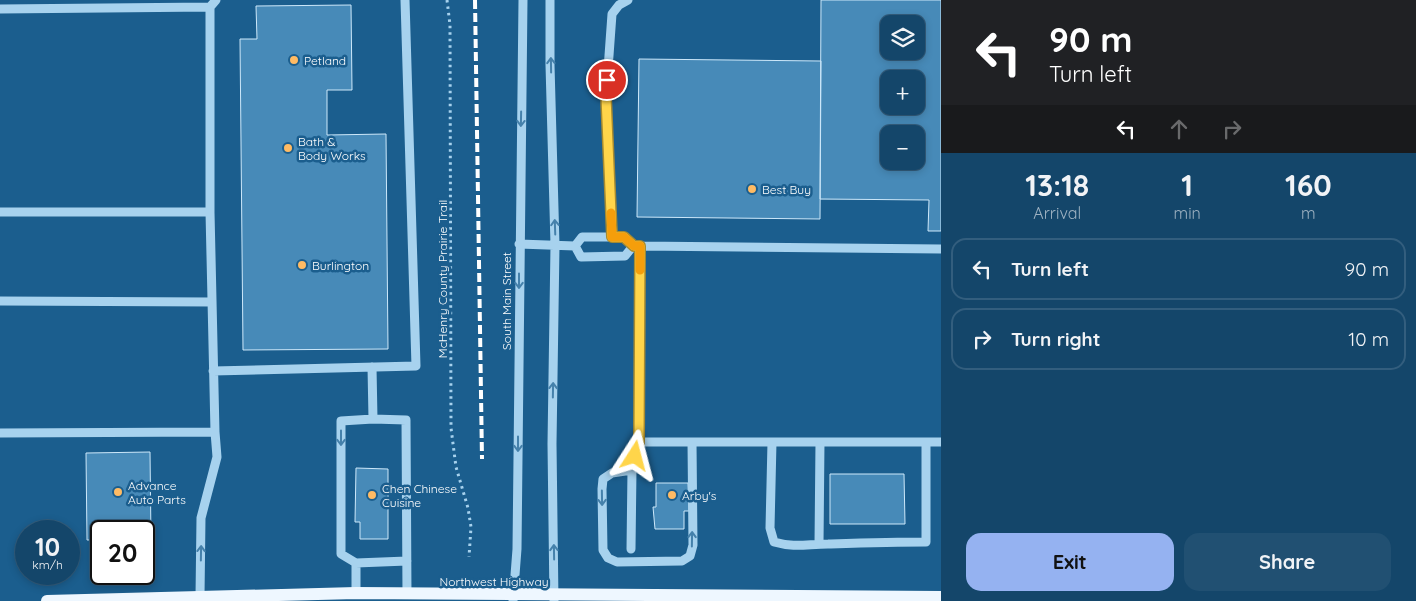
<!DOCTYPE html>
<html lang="en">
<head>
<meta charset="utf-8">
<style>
  body { margin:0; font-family:Quicksand,sans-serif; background:#215072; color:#f1f3f6; height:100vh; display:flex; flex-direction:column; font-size:19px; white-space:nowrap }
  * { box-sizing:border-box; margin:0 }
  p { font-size:16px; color:#9db1c1 }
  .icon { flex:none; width:28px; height:28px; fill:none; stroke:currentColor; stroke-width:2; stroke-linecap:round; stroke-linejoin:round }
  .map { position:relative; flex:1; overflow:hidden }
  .drawer { display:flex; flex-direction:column; background:#14466a; width:475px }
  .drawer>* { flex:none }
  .top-card { background:#202124; color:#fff; overflow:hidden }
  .controls { position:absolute; left:880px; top:15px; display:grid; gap:10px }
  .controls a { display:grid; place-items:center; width:45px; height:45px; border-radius:10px; background:#14466a; box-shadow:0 2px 8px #0003,0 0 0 1px #335e7e; font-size:25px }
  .speed { position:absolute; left:15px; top:520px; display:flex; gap:10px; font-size:25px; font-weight:700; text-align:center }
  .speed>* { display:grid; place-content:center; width:65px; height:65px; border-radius:50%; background:#14466a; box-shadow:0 2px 8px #0003,0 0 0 1px #335e7e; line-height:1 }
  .speed small { font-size:12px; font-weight:400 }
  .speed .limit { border:2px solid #111; border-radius:8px; background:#fff; color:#111 }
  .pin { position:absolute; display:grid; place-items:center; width:42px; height:42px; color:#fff; margin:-21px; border:2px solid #fff; border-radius:50%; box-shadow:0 1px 5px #0007 }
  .me { position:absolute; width:55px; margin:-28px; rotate:9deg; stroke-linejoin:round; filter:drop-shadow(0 0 4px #0008) }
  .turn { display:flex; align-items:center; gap:18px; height:105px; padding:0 25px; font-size:22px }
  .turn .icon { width:65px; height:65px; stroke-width:2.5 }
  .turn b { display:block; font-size:35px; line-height:42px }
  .lanes { display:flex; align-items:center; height:48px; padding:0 25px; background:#0003; justify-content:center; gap:25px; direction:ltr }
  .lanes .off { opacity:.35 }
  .eta { display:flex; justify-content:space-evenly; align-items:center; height:85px; text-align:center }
  .eta b { font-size:30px; font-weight:700; line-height:35px }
  .cta { display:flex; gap:10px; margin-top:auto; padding:10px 25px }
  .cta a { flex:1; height:58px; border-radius:15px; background:#95b2f1; color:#111; font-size:20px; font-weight:700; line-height:58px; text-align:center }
  .cta a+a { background:#215072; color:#f1f3f6 }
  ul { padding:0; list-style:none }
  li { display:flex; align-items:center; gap:15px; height:62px; margin:0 10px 8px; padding:0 15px; border:2px solid #335e7e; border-radius:15px }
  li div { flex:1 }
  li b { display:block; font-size:19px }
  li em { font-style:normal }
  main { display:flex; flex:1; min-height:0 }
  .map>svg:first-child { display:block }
</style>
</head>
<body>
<main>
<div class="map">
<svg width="941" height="601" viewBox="0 0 941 601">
  <rect width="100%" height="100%" fill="#1b5e8e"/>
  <path fill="#478ab8" stroke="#cde8fa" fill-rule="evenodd" d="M821,0h120v231h-13l1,-31 -109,-1zM889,24h27v27h-27zM889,79h27v27h-27zM889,134h27v27h-27z
    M351,5l1,85h-25v45l59,-1 2,215 -145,1 -3,-311h17l-1,-33z
    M639,59l182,2 -1,158 -183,-2z
    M150,452l1,87h-7v-8h-43v9h-14l-1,-87z
    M356,468l32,1v70h-28v-17h-5z
    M830,474h74l1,50h-75z
    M656,483h32l1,28h-5v18h-29l-2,-22h3z"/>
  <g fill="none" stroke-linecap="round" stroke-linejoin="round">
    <path stroke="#a7d2ee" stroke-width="3" stroke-dasharray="2.5 4" stroke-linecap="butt" d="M447,0l3,25 1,403 5,39 12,41 3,19 -2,30"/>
    <path stroke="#a7d2ee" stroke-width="9" d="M550,0v65l5,180 -3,199 2,157
      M210,7v205
      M0,9l210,-2 6,-7
      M0,212h210l5,220 -215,1
      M612,237l-6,-140 6,-83 7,-9 9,-5
      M519,244l56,2
      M575,246l6,11 44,-1 8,-10h7l301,3
      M575,246l7,-9h42l9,9
      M640,246l-1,196h302
      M0,301l212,1
      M372,367l1,52 33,1 1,174
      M213,371l203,-5 -11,-366
      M373,419l-32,2v133l15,9 51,-2
      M772,442l-2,86 4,14c21,6 33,2 54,2 33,-1 65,-2 98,-2v-100
      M632,470l-20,3 -9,6 -1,10 1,61 5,8 9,4 65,-1 8,-5 3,-11 -1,-103
      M819,544l1,-102
      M631,549l1,-79 7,-28
      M356,563v30
      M197,601l3,-5 1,-78 16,-61 -2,-25
      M513,601l4,-52 6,-549"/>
    <path stroke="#eef7ff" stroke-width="12" d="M47,601l309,-8 585,4"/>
    <path stroke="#fff" stroke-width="4" stroke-dasharray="9 4" stroke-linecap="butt" d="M475,0l7,459"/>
  </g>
  <defs><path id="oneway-shaft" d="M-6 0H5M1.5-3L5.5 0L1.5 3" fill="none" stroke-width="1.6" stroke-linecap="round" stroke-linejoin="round" transform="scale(1.25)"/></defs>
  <g stroke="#4581ab">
    <use href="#oneway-shaft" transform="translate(551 65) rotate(-91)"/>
    <use href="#oneway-shaft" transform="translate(521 119) rotate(91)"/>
    <use href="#oneway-shaft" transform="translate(555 227) rotate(-92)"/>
    <use href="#oneway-shaft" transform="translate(519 281) rotate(90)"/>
    <use href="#oneway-shaft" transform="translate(553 390) rotate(-89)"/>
    <use href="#oneway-shaft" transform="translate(341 438) rotate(90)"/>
    <use href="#oneway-shaft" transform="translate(518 444) rotate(90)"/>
    <use href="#oneway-shaft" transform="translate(602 498) rotate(89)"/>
    <use href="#oneway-shaft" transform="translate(692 539) rotate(-89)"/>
    <use href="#oneway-shaft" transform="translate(554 552) rotate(-91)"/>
    <use href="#oneway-shaft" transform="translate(201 553) rotate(-89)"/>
  </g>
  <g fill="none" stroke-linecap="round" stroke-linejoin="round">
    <defs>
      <path id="route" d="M607,80l-1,17 6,140h12l10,9h6l-1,196 -4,14"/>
    </defs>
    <use href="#route" stroke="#a68a30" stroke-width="12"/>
    <use href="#route" stroke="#ffd54a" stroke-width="9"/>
    <path stroke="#f59e0b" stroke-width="9" d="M611,213l1,24h12l10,9h6v24"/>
  </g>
  <g fill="#ffbb64" stroke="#1b5e8e" stroke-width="2">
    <circle cx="294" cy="60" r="5"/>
    <circle cx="288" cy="148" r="5"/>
    <circle cx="752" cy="189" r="5"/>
    <circle cx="302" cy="265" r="5"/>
    <circle cx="118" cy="492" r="5"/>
    <circle cx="372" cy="495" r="5"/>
    <circle cx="672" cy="495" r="5"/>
  </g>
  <g text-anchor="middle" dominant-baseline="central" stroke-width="5" stroke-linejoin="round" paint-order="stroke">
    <g font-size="12" fill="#fff" stroke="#1b5e8e" text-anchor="start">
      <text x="304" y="60">Petland</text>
      <text x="298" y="141">Bath &amp;<tspan x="298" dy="14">Body Works</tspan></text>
      <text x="762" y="189">Best Buy</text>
      <text x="312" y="265">Burlington</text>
      <text x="128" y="485">Advance<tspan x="128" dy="14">Auto Parts</tspan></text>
      <text x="382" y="488">Chen Chinese<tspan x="382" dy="14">Cuisine</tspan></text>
      <text x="682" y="495">Arby's</text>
    </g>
    <g font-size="12" fill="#fff" stroke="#1b5e8e">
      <text transform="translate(442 279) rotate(-90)">McHenry County Prairie Trail</text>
      <text transform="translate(506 301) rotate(-90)">South Main Street</text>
      <text x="494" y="581">Northwest Highway</text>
    </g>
  </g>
</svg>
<div class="controls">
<a><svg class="icon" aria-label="layers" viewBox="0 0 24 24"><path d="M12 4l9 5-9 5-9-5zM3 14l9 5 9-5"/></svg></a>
<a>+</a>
<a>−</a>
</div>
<div class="speed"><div>10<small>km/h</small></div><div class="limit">20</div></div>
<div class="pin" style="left:607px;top:80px;background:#d93025"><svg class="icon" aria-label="arrive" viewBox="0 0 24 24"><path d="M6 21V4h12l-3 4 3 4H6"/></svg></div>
<svg class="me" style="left:635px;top:456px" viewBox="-20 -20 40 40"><path d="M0-17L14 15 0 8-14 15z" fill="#ffd54a" stroke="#fff" stroke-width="4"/></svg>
</div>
<section class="drawer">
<div class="top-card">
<div class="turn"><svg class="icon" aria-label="left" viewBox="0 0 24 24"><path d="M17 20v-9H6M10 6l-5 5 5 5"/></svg><div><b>90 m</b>Turn left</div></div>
<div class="lanes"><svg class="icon" aria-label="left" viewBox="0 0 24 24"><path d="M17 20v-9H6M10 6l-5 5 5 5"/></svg><svg class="icon off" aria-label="ahead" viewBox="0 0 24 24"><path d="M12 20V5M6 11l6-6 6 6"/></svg><svg class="icon off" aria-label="right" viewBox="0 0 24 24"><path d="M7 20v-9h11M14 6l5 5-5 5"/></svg></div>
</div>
<div class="eta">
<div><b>13:18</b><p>Arrival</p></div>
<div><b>1</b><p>min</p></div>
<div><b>160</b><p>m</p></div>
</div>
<ul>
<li><svg class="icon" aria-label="left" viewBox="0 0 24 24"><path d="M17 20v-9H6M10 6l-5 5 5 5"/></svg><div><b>Turn left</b></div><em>90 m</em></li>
<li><svg class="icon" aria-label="right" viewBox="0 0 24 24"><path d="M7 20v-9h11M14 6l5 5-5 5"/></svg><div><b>Turn right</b></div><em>10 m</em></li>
</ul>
<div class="cta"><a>Exit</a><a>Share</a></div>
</section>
</main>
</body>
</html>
